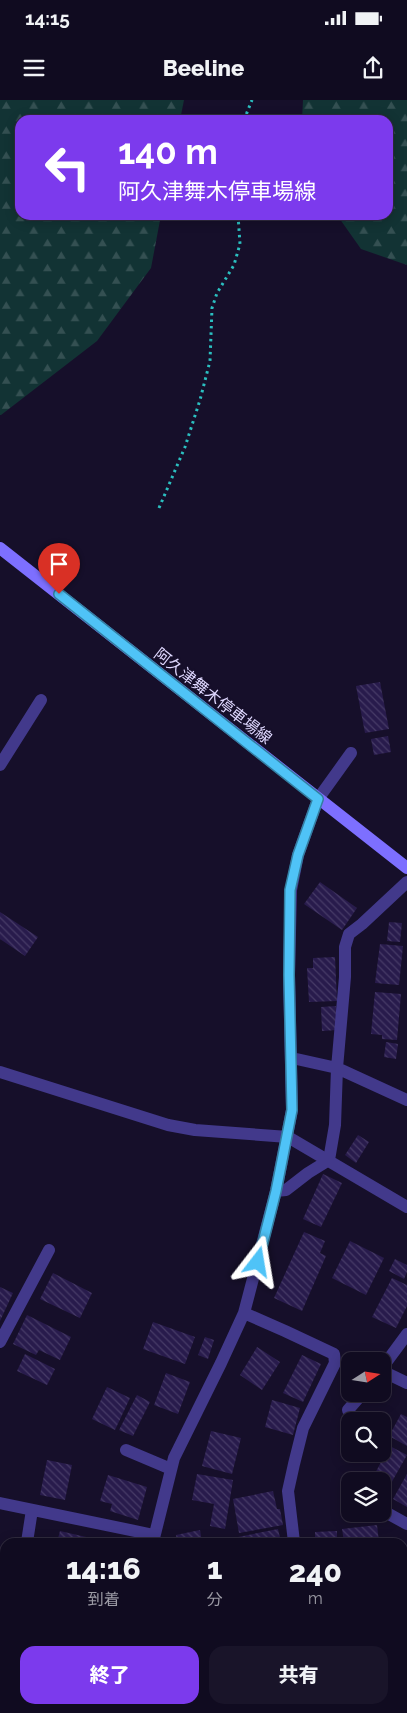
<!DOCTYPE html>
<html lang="ja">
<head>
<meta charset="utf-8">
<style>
  body { margin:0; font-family:Raleway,"Noto Sans JP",sans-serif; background:#191429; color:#f1f3f6; height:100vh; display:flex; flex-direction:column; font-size:19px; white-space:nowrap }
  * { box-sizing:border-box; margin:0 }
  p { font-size:16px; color:#9c9ba5 }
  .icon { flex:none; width:28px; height:28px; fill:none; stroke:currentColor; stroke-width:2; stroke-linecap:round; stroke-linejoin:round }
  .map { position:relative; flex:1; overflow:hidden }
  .side { position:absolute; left:0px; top:1438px; width:408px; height:176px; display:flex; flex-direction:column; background:#100b20; border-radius:15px 15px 0 0; box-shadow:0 2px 12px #0003,0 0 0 1px #302b3e }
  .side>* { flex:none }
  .banner { position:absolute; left:15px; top:15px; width:378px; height:105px; border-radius:15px; box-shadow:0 2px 12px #0003,0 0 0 1px #302b3e; background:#7c3aed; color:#fff; overflow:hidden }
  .needle { width:32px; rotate:78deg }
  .fabs { position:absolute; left:341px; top:1252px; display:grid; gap:10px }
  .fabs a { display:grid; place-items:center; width:50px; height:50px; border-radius:10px; background:#100b20; box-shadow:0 2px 12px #0003,0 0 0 1px #302b3e; font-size:25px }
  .pin { position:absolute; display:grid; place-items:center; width:42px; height:42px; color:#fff; margin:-51px -21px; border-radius:50% 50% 50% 0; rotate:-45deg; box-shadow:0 0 5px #0007 }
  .pin .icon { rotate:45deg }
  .me { position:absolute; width:55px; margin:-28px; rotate:14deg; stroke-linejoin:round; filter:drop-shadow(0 0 4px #0008) }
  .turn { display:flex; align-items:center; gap:18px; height:105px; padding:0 20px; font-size:22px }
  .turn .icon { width:65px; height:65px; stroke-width:2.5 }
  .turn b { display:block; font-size:35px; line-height:42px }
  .eta { display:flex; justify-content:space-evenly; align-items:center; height:85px; text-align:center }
  .eta b { font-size:30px; font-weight:800; line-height:35px }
  .primary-button { display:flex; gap:10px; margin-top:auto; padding:10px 20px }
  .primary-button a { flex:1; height:58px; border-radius:15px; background:#7c3aed; color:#fff; font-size:20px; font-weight:800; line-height:58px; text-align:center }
  .primary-button a+a { background:#191429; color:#f1f3f6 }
  .status { display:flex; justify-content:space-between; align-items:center; height:35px; padding:0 25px; background:#100b20; direction:ltr }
  .status svg { height:14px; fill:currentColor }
  header { display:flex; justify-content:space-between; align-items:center; height:65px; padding:0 20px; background:#100b20; font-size:22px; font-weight:800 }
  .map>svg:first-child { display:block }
</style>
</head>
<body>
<div class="status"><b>14:15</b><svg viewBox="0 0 49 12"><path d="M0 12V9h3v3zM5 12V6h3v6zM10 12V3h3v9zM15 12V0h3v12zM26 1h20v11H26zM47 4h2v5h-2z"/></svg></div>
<header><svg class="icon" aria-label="menu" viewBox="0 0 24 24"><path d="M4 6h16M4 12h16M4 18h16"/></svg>Beeline<svg class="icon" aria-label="share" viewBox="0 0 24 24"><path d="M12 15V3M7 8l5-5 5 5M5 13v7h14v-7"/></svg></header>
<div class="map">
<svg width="407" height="1613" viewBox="0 0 407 1613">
  <defs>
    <pattern id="forest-firs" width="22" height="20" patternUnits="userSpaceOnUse" patternTransform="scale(1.25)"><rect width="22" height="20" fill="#123334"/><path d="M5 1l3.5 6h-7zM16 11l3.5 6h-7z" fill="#345052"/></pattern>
    <pattern id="building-back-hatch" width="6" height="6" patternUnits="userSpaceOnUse" patternTransform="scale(1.25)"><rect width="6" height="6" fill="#281b4c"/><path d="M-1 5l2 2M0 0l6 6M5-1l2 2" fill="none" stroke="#473b67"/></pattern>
  </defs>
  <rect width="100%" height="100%" fill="#160f2a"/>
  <path fill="url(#forest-firs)" d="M0,0h184l-4,20h-160v95h141l-10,53 -54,73 -96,74h-1z
    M303,0h104v165l-46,-16 -24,-34h51v-95h-86z"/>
  <path fill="url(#building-back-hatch)" d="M380,582l9,47 -24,4 -9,-47z
    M388,636l3,16 -17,3 -3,-16z
    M320,782l37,26 -15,22 -38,-26z
    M0,812l38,25 -13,19 -25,-17z
    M389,822l13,1 -2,19 -13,-1z
    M380,844l23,2 -4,39 -24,-2z
    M335,857l2,44 -28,1 -2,-34h6v-10z
    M375,892l26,2 -4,46 -15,-1v-4l-11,-1z
    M336,906l1,24 -15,1 -1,-24z
    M386,942l12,2 -2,15 -12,-2z
    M358,1035l11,7 -13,21 -11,-8z
    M323,1074l19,9 -21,44 -18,-8z
    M304,1132l21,9 -5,12 6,3 -24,55 -28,-13z
    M350,1141l34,17 -18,37 -34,-17z
    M395,1159l12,6v7l-3,7 -15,-8z
    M53,1173l39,20 -12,25 -40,-19z
    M392,1178l15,7v21l-11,22 -24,-11z
    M0,1187l13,6 -13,28z
    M27,1215l44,22 -11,23 -21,-10 -3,5 -23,-11z
    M153,1222l42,15 -10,27 -42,-15z
    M205,1237l9,3 -6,19 -10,-4z
    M257,1247l23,15 -18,28 -22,-15z
    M25,1254l30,15 -8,16 -30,-14z
    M302,1255l19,9 -18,38 -20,-9z
    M166,1273l24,9 -12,32 -24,-9z
    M107,1287l23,11 -15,32 -23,-11z
    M137,1295l13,7 -17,34 -14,-6z
    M272,1300l28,8 -7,27 -28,-8z
    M401,1314l6,3v29l-18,-10z
    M211,1331l30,7 -9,36 -30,-8z
    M382,1342l25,13 -22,39 -3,-2v-11h-11l10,-19 -15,-8h16z
    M47,1360l25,5 -7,35 -25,-5z
    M197,1374l36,6 -8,49 -15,-3 4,-22 -22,-4z
    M407,1374v33l-14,-8z
    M108,1375l39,12 -9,33 -28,-9 2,-7 -12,-3z
    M273,1391l4,18h3l3,16 -44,8 -6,-34z
    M377,1425l2,17h-35l-2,-13z
    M278,1429l3,13h-42l-1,-5z
    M200,1430l2,12h-25l-1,-7z
    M60,1431l26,6 -2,5h-27z
    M337,1431v11h-22v-10z
    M0,1466h5v42h-5z
    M407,1583v30h-12l1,-4h6v-15z"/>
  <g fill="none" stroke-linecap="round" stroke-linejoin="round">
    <path stroke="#2bbfc0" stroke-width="3" stroke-dasharray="2.5 4" stroke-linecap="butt" d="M244,20l8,-20
      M159,408l26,-61 15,-47 10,-39 2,-53 5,-15 17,-28 6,-21 -2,-29"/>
    <path stroke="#42398b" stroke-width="12" d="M0,665l41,-65
      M292,958l45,10 70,32
      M0,972l168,53 27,5 93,7 119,70
      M276,1091l10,-1 22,-17 21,-13 6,-35 2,-57 8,-91v-30l4,-13 13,-10 45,-42
      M0,1242l49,-92
      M382,1268l25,-34
      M382,1271l25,12
      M348,1310l14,-16
      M126,1350l45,19
      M0,1403l154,32
      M387,1413l20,11
      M27,1442l5,-32
      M153,1442l21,-84 47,-95 23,-50
      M294,1442l-6,-51 6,-27 9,-36 32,-65 -1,-9 -49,-23 -41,-18 32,-122 16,-81 -3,-135 2,-85 7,-35 20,-56 33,-46
      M0,1521l5,-1
      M402,1561l5,2
      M285,1609l8,4
      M367,1613l2,-4"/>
    <path stroke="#7d6fff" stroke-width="12" d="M0,448l407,320"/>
  </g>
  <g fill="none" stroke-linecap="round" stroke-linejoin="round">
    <defs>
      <path id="route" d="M59,494l259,205 -20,56 -8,35 -1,85 3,135 -16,81 -18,71"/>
    </defs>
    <use href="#route" stroke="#337fa1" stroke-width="12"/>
    <use href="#route" stroke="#4fc3f7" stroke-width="9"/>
  </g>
  <g text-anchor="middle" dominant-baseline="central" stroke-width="4" stroke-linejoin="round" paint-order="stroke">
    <g font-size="16" fill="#dfd8ff" stroke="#160f2a">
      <text transform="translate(213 596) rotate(38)">阿久津舞木停車場線</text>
    </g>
  </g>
</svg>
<div class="fabs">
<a><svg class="needle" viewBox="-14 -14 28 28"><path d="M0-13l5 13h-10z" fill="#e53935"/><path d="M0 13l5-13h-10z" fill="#9c9ba5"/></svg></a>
<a><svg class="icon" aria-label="search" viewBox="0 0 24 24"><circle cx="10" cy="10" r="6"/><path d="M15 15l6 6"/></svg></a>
<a><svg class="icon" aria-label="layers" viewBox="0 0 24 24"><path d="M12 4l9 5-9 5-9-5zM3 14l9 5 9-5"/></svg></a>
</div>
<div class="pin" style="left:59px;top:494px;background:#d93025"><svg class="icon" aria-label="arrive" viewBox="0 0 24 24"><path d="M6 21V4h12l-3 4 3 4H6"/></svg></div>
<svg class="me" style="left:258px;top:1162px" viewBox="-20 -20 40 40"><path d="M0-17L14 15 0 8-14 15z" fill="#4fc3f7" stroke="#fff" stroke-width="4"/></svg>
<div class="banner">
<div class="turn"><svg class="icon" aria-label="left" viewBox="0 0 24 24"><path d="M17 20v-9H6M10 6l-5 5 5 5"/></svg><div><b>140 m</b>阿久津舞木停車場線</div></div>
</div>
<section class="side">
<div class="eta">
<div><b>14:16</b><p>到着</p></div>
<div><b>1</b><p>分</p></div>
<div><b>240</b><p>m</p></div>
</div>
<div class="primary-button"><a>終了</a><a>共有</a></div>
</section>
</div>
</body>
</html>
